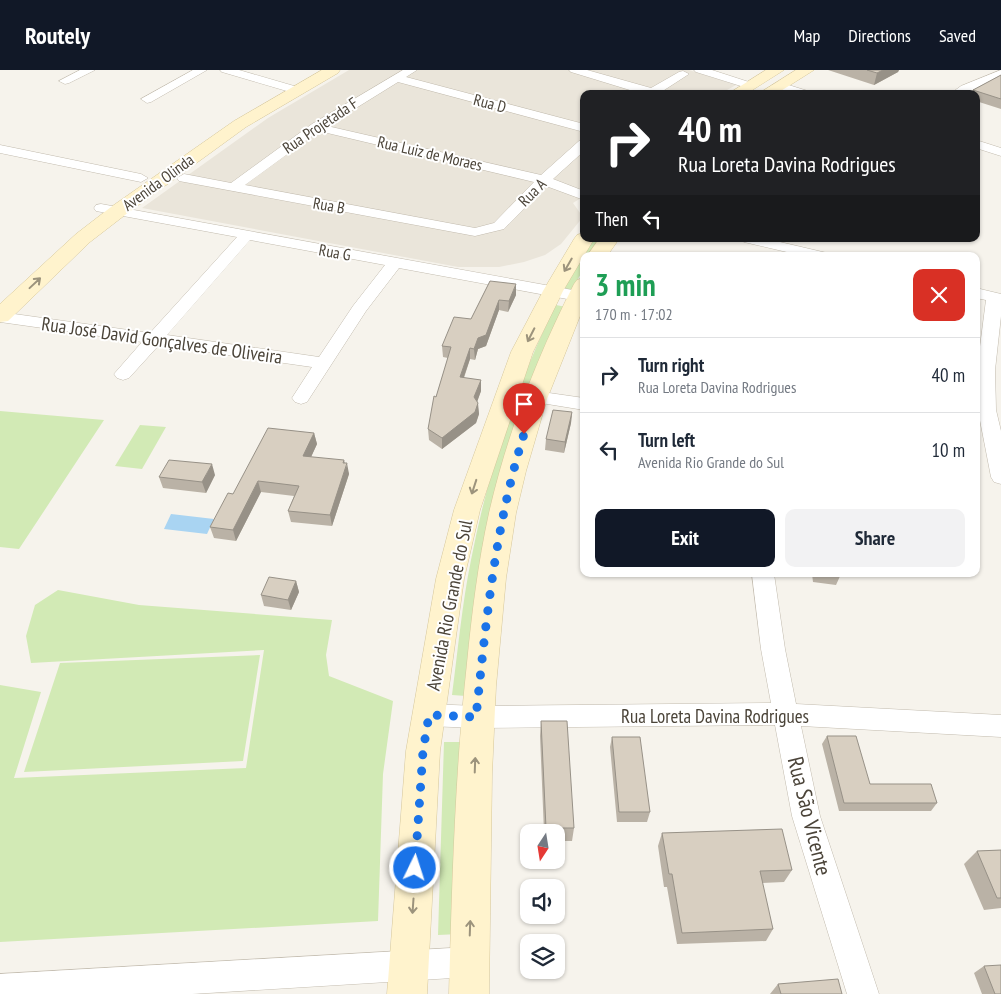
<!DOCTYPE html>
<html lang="en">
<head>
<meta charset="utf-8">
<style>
  body { margin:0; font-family:"PT Sans Narrow",sans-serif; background:#f2f2f3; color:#1f2937; height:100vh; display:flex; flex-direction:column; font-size:19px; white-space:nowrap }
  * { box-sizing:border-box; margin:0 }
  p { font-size:16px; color:#747a83 }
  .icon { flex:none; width:28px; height:28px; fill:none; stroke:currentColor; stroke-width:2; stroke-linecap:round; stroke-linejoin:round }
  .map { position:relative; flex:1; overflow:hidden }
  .drawer { position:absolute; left:580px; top:182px; width:400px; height:325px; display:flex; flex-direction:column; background:#fff; border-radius:10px; box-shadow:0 1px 4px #0004 }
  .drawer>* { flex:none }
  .hud { position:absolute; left:580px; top:20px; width:400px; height:152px; border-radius:10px; box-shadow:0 1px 4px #0004; background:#202124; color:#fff; overflow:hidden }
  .needle { width:32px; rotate:192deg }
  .controls { position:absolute; left:520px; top:754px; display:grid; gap:10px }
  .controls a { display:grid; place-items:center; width:45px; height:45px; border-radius:10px; background:#fff; box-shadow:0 1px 4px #0004; font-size:25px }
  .pin { position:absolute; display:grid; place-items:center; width:42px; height:42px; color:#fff; margin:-51px -21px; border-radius:50% 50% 50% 0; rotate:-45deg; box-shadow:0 0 5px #0007 }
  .pin .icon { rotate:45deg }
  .me { position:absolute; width:55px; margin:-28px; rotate:4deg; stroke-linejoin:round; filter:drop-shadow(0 0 4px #0008) }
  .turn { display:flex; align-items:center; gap:18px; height:105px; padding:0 15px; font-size:22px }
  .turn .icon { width:65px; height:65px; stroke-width:2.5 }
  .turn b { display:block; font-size:35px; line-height:42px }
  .then { display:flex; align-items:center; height:48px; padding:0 15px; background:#0003; gap:10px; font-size:19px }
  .round { display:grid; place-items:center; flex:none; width:52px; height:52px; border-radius:10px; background:#f2f2f3 }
  .headline { display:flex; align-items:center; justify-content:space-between; height:85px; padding:0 15px }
  h1 { font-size:30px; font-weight:800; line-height:38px; color:#1e9e55 }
  .cta { display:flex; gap:10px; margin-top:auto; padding:10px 15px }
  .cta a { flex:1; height:58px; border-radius:10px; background:#111827; color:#fff; font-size:20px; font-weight:800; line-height:58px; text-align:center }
  .cta a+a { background:#f2f2f3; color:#1f2937 }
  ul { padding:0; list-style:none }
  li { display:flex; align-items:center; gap:15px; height:75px; padding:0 15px; border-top:1px solid #e0e1e3 }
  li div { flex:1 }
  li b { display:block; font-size:19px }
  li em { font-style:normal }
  header { display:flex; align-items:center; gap:30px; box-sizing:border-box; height:70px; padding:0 25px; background:#111827; color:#fff }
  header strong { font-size:24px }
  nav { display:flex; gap:28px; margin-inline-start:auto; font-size:18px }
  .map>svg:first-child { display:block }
</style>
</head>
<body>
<header>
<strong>Routely</strong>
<nav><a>Map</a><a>Directions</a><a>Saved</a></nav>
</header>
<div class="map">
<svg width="1001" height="924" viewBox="0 0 1001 924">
  <rect width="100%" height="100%" fill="#f6f3ec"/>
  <path fill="#eae5da" d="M349,0h340l47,15 -16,9h-136v102l-11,7 10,14 -22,27 -16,11 -21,7 -25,5h-41l-316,-59 126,-90z"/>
  <path fill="#d2eab5" d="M594,169h9l-12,17h-7v13l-13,21 -9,-1z
    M556,235l10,2 -100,389 -14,-1c6,-45 10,-91 19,-135 17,-88 45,-175 85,-255z
    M0,341l104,9 -85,129 -19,-2z
    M140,355l26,2 -24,42 -27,-3z
    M58,520l81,15 193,15 -6,35 3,21 64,25 -10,73 -5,147 -378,21v-257l41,7 -27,86 232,-10 18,-118 -233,13 -5,-27 9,-31z
    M260,585l-17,106 -219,11 36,-109z
    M444,672h18l-3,192 -21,1z"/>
  <path fill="#a9d4f2" d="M171,444l43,5 -7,15 -43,-5z"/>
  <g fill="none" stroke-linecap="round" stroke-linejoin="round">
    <defs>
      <path id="street" d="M80,0h15l-26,13 -4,1 -6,-3z
        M193,0h14l-56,32 -4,1 -6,-4z
        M220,0h19l62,18 2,2 -6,4 -75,-22z
        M403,0h14l-11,7 178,47v8l-186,-50 -71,44 214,49 38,-34 5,-1v11l-31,28 31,12v9l-38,-14 -42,43 -29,7 -296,-55 -2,-3 7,-4 47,9 81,-59zM319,61l215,51 -40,41 -19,5 -230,-43z
        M569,0h18l64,18 28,-16 4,-1 6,3 -31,20h-15l-72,-22z
        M694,0h18l40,13 2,2 -6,3 -4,-1 -48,-15z
        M1001,0v7l-37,17h-14l11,-8z
        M779,12l32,10 2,2h-19l-19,-7 -2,-2z
        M976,70l25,8v8l-25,-8z
        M0,75l141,29 7,4 -7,4 -141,-29z
        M101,134l477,87 6,2v6l-6,2 -179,-33 -33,43 -59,91 -6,2 -6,-2 -3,-4 20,-31 -153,-22 -30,33 -6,2 -6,-2 -3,-4 28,-32 -142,-20v-10l150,21 87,-96 -141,-26 -2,-3 2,-3zM250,170l135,25 -32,41 -34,51 -152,-22z
        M742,169h25l60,14 3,3h-26l-60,-14z
        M976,218l25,6v22l-6,54 1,40 5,21v53l-7,-2 -3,-5 -13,-67 -1,-40 9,-70 -10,-2z
        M535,321l49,7v12l-55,-9 -3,-4 3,-4z
        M752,504h22l11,75 11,55 205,11v22l-200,-11 19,90 59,178h-32l-55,-178 -17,-91 -299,3 -47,-2 -9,-3 -4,-8 4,-8 9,-3 47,2 295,-3 -10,-54z
        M469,877l11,4 4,11 -4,11 -11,4 -277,17h-192v-20z"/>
      <path id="secondary" d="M322,0h18l-2,3 -92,54 -121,88 -35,27 -82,79 -8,1v-18l76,-70 35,-27 123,-86z
        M766,0h18l-38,24h-18z
        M796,0h18l-38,24h-18z
        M584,163v6h10l-31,52 -30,61 -53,158 -16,69 -24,172 -13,243h-40l19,-243 30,-172 18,-69 57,-158 32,-61 31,-52 3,-4z
        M599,169h20l-12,17h-20z
        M584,208v28l-37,93 -21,72 -10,42 -10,65 -10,108 -4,88 -3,220h-40c3,-111 6,-221 18,-331 5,-50 11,-100 22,-150 18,-79 48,-156 85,-229l3,-4z"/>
    </defs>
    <use href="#street" stroke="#c2bbae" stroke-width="1"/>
    <use href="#secondary" stroke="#d6c79b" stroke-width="1"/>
    <use href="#street" fill="#fff" fill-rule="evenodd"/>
    <use href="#secondary" fill="#fff3cd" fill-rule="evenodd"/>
  </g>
  <path fill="#bab2a6" d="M828,0h71l-1,2 -24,13z
    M1001,5v34l-25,-8v-7h-5l2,-4z
    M490,211l26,14 -8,17 -9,-2 -13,36 -8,3 -3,11 -5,-1 -6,19 17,2v11l-4,10 2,13 -3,9 -34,26 -13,-9 -1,-11 8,-32 12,-39 -5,-1 -1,-11 29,-27z
    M572,342l-1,11 -7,30 -19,-3 1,-11z
    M314,363l3,11 -6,13 34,6 4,11 -17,52 -41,-4 -3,-11 6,-15 -33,-4 -25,49 -22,-3 -4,-11 23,-33z
    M215,405l-9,18 -43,-5 -4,-11z
    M812,504h29l-5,11 -23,-3z
    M296,511l3,11 -8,18 -27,-4 -3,-11z
    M541,651l33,107 -2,13h-16v-9h-12l-4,-96z
    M827,666l43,48 67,19 -6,8h-92l-17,-67z
    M612,667l38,75 -3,10h-30l-7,-75z
    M662,763l130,37 -8,12 -22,1 11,46 -7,12 -89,3 -10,-57h-3l-6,-41z
    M1001,780v58l-17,2 -20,-46 13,-13z
    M984,896l17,28h-19l-8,-21z
    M778,914l64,10h-72z"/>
  <path fill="#979187" d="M883,0h16l-1,2 -24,13 3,-12z
    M516,214v11l-8,17 1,-11z
    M499,230v10l-13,36 -8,3 -3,11 -1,-11 4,-11z
    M470,278v11l-10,29v-11z
    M481,310v11l-6,17 -1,-11z
    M478,333l1,11 -3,9 -34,26v-11z
    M572,342l-1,11 -7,30 1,-11z
    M314,363l3,11 -11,24 -3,-12z
    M344,390l2,8 1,-5 2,11 -17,52 -2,-11z
    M212,394l3,11 -9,18 -4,-11z
    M258,411l3,11 -25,49 -3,-11z
    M296,511l3,11 -8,18 -3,-10z"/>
  <path fill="#d8cfc1" stroke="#979187" d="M867,0h16l-6,3z
    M1001,5v24l-28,-9z
    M490,211l26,3 -7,17 -10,-1 -13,35 -8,3 -4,11 -4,-1 -10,29 21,3 -7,17 4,6 -3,9 -33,26 -14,-9 6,-33 2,1 15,-50 -9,-1 12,-29 17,2z
    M553,340l19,2 -7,30 -19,-3z
    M268,358l46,5 -11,23 41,4 -1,3h4l-17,52 -42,-4 11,-25 -41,-5 -25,49 -23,-3 18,-34 5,1z
    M169,390l43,4 -10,18 -43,-5z
    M269,507l27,4 -8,19 -27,-5z
    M541,651h26l7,107h-28z
    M827,666h29l14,48h61l6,19h-93z
    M612,667h28l10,75h-31z
    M782,759l10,41 -32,1 13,58 -91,4 -10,-59h-3l-7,-41z
    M1001,780v48h-4l-20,-47z
    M1001,895v29h-6l-11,-28z
    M838,909l4,15h-61l-3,-10z"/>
  <defs><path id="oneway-shaft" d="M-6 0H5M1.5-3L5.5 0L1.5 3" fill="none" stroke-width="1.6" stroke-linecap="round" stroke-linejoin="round" transform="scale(1.25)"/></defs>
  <g stroke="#9c937c">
    <use href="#oneway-shaft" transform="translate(568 195) rotate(120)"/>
    <use href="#oneway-shaft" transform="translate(35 213) rotate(-43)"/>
    <use href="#oneway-shaft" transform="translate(531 265) rotate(117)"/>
    <use href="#oneway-shaft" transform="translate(474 417) rotate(108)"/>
    <use href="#oneway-shaft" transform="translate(475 695) rotate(-88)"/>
    <use href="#oneway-shaft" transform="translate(413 836) rotate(94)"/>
    <use href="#oneway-shaft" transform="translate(470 858) rotate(-88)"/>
  </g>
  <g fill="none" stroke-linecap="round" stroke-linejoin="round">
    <path stroke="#1a73e8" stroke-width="9" stroke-dasharray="0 16.2" d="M415,798l8,-117 6,-36 47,2c10,-96 19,-190 48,-283"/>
  </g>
  <g text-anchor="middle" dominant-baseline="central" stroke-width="4" stroke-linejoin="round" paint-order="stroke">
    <g font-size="16" fill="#4b4439" stroke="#fff">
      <text transform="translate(490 33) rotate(15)">Rua D</text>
      <text transform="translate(320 55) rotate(-34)">Rua Projetada F</text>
      <text transform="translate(430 83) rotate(13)">Rua Luiz de Moraes</text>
      <text transform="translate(158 112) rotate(-36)">Avenida Olinda</text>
      <text transform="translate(532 122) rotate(-45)">Rua A</text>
      <text transform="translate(329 135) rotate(10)">Rua B</text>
      <text transform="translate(335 182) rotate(10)">Rua G</text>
    </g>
    <g font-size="19" fill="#4b4439" stroke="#fff">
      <text transform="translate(162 270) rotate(8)">Rua José David Gonçalves de Oliveira</text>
      <text transform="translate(449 535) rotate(-79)">Avenida Rio Grande do Sul</text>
      <text x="715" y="646">Rua Loreta Davina Rodrigues</text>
    </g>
    <g font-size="22" fill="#4b4439" stroke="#fff">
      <text transform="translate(810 746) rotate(76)">Rua São Vicente</text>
    </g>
  </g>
</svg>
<div class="controls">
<a><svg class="needle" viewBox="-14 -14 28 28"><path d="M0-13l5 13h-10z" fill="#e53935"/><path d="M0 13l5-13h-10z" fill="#747a83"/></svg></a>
<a><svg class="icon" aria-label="sound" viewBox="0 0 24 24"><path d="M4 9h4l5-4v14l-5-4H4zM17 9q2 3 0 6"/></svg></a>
<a><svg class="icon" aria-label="layers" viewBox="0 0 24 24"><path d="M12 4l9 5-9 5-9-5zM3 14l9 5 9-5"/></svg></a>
</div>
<div class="pin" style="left:524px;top:364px;background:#d93025"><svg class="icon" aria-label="arrive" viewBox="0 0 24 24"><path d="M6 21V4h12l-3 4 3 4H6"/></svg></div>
<svg class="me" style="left:415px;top:798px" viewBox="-20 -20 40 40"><circle r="17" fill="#1a73e8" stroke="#fff" stroke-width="3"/><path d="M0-11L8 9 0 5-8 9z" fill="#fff"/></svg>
<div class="hud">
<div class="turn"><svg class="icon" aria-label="right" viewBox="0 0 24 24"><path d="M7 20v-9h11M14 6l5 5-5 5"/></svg><div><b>40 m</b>Rua Loreta Davina Rodrigues</div></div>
<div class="then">Then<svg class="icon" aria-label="left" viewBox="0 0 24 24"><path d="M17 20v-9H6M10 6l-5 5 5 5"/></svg></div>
</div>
<section class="drawer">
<div class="headline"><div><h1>3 min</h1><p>170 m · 17:02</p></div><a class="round" style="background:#d93025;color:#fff"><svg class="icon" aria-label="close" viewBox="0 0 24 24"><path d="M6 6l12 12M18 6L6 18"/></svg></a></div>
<ul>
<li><svg class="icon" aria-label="right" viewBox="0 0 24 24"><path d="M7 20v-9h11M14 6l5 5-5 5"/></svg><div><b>Turn right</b><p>Rua Loreta Davina Rodrigues</p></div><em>40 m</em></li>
<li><svg class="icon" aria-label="left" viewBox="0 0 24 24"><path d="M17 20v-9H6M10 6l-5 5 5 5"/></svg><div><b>Turn left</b><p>Avenida Rio Grande do Sul</p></div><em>10 m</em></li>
</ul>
<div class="cta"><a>Exit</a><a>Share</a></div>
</section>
</div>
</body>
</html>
